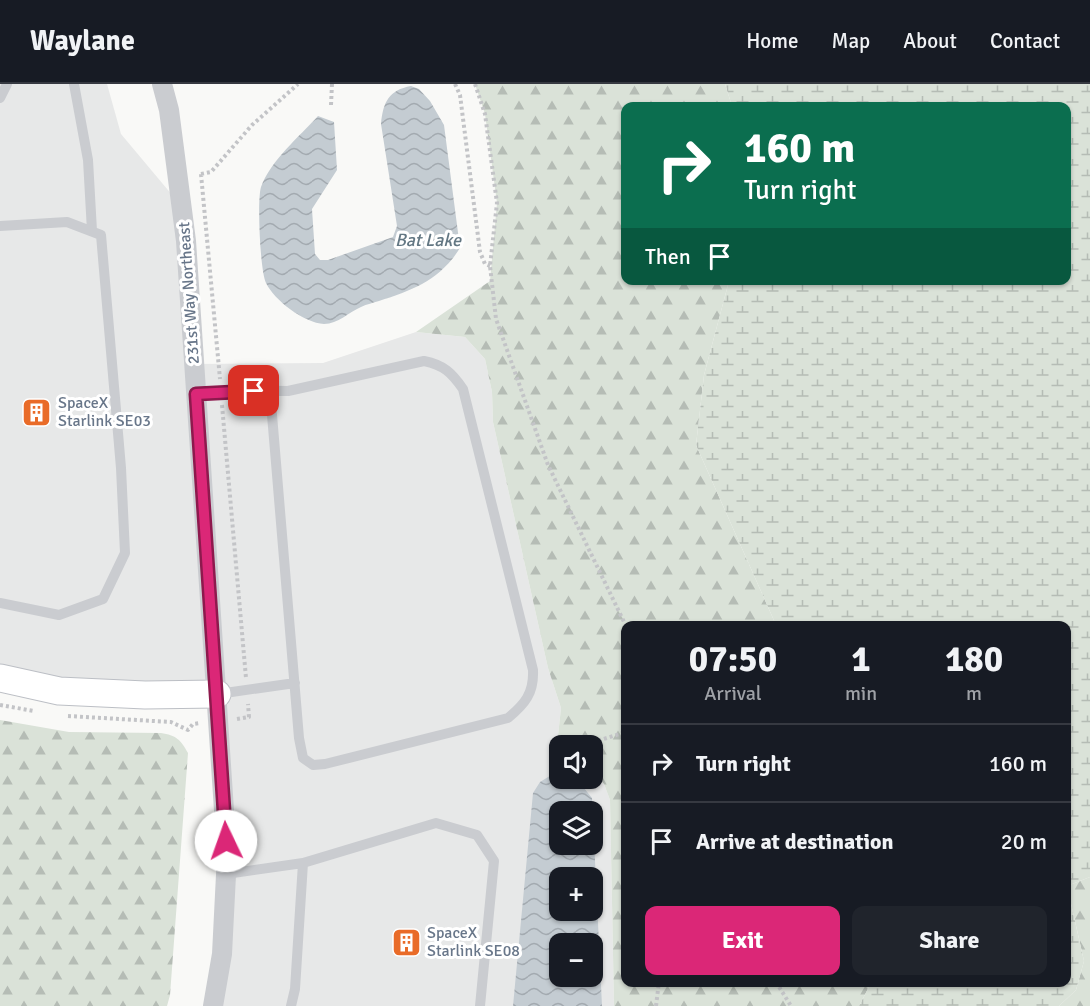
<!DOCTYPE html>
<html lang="en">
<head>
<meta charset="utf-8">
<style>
  body { margin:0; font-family:Signika,sans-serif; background:#20242c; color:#f1f3f6; height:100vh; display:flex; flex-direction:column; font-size:22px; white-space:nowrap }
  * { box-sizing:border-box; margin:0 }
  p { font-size:20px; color:#9ea1a6 }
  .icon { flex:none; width:33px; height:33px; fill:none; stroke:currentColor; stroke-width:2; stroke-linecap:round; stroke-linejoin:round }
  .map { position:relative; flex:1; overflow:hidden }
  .drawer { position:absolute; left:621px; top:537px; width:450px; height:366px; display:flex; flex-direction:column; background:#171b24; border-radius:12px; box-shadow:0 2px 4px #0004 }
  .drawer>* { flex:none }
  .hud { position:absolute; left:621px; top:18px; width:450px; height:183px; border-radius:12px; box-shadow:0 2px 4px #0004; background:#0b6e4f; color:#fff; overflow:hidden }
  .buttons { position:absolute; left:549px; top:651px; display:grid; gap:12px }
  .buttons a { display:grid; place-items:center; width:54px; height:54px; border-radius:12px; background:#171b24; box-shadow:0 2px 4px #0004; font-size:30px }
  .pin { position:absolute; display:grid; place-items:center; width:51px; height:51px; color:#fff; margin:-26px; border-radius:12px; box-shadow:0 3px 9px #0006 }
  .me { position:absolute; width:66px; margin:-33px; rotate:357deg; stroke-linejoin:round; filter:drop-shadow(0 0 4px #0008) }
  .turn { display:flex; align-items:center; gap:21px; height:126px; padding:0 24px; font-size:27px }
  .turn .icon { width:78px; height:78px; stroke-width:2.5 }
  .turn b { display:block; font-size:42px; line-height:51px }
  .then { display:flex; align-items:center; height:57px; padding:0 24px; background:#0003; gap:12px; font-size:22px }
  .eta { display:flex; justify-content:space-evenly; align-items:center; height:102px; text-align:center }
  .eta b { font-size:36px; font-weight:700; line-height:42px }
  .action { display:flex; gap:12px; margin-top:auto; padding:12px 24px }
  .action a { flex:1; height:69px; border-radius:12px; background:#db2777; color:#fff; font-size:24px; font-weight:700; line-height:69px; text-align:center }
  .action a+a { background:#20242c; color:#f1f3f6 }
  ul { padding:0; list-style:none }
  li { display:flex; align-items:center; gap:18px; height:78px; padding:0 24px; border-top:2px solid #363941 }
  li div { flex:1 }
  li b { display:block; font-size:22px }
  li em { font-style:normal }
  header { display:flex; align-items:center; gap:36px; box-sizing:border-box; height:84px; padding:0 30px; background:#171b24; border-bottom:2px solid #363941 }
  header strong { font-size:28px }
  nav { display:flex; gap:33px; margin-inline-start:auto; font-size:21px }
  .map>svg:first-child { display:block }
</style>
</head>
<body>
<header>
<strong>Waylane</strong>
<nav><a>Home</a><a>Map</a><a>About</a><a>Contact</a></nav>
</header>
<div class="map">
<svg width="1090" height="922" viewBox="0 0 1090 922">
  <defs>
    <pattern id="forest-firs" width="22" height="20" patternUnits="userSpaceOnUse" patternTransform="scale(1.5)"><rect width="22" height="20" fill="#dae2d8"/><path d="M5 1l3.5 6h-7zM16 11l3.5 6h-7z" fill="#b5bcb5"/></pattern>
    <pattern id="wetland-marsh" width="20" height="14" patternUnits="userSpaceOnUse" patternTransform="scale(1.5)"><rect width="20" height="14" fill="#dae2d8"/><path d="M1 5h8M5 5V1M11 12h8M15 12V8" fill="none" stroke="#b5bcb5"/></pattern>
    <pattern id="water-waves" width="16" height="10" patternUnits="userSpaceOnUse" patternTransform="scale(1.5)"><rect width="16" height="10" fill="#c4ccd2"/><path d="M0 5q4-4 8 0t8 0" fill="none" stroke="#a3aab0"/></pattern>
  </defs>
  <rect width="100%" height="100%" fill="#f9f9f7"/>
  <path fill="#e7e8e8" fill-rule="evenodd" d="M0,0h107l14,50 62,74 11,156 129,-1 93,-31 49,5 20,22 7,33 1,30 55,246 13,40 -5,46 3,1 1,23h32l1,-7 11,13 6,16 4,206h-401l9,-52 -5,-260 -217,-16zM560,728h32v32h-32zM560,794h32v32h-32zM560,860h32v32h-32z"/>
  <path fill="url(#forest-firs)" d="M475,0h250l7,22h-106v174l103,1 -25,94 -8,70 80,180 -150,1v356l245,1 -12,23h-245l-4,-206 -6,-16 -11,-13 -1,-25h-32l-1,9 -3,-1 5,-46 -13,-40 -55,-246 -1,-30 -7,-33 -20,-22 -49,-5 74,-51 7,-78 -12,-89z
    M0,636l69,12 92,1c15,2 20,7 27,20l-18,242 -3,11h-167z
    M1090,793v129h-31l17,-16 8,-29 -17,-75z"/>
  <path fill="url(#wetland-marsh)" d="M725,0h365v793l-23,9 17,75 -8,29 -17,16h-200l12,-23 195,-1v-356l-290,-1 -80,-180 8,-70 25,-94 337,-1v-174h-334z"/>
  <path fill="url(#water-waves)" fill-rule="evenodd" d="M411,2l8,3 11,12 14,24 16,123c-20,32 -47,42 -81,53 -6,2 -12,3 -18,6 -12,5 -23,17 -37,17 -20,-1 -50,-24 -58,-41 -6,-12 -9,-83 -5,-96 10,-27 38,-50 57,-71l16,6 3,48 -25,39 3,45 5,6h8l65,-23 4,-11 -16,-102c2,-22 8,-34 30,-38z
    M553,690l27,9 12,15 10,208h-89l20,-213 7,-11zM560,728h32v32h-32zM560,794h32v32h-32zM560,860h32v32h-32z"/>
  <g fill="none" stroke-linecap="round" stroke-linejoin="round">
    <defs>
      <path id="secondary" d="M0,594l59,13 86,4 72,-1"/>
    </defs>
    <use href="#secondary" stroke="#bcbfc5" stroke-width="29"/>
    <path stroke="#c3c4c7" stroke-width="4" stroke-dasharray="3 3" stroke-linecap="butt" d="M455,0l5,11 20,157 5,12 5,2
      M475,0l10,30 12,89 -7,63 6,53 52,146 78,161
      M331,21l1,-21
      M201,90l19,205
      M201,90l10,-2 41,-47 46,-41
      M222,321l24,273
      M0,621l34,6
      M68,632l103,6 17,8 5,-6 7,-1
      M237,635l12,-2 -1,-13
      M581,662l45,-14
      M556,670l4,-1
      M776,898l15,24
      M656,922l3,-24"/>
    <path stroke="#caccd0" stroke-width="10" d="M74,0l14,76 4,71
      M0,14l7,-14
      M0,142l67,-4 34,13 20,233 4,85 -22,46 -44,16 -59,-12
      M196,310c30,-4 61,-4 92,-3l136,-30c20,4 28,12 39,28l70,281c1,23 -8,34 -25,48l-183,46 -12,1 -10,-7 -4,-20 -29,-347
      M218,610l77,-11
      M303,779l133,-40 41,12 17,26 -14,145
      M226,790l77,-11 -8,126 -4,17"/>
    <path stroke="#caccd0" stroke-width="20" d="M162,0l7,26 17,131 41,614 -5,99 -9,52"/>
    <use href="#secondary" stroke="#fff" stroke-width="27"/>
  </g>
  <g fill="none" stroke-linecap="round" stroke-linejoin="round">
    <defs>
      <path id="route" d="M226,757l-30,-447 58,-3"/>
    </defs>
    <use href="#route" stroke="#8e194d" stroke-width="15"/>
    <use href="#route" stroke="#db2777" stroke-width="10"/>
  </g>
  <defs>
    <symbol id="building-square" viewBox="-11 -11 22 22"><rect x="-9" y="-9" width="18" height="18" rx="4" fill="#e96b28" stroke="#fff"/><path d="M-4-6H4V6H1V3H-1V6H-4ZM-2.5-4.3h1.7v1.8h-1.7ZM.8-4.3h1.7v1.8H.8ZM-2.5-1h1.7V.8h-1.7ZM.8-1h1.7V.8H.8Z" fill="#fff"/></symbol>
  </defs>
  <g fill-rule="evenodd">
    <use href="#building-square" x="20" y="312" width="33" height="33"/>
    <use href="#building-square" x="390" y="842" width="33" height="33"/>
  </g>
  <g text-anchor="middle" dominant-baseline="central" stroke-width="6" stroke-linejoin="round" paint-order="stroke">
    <g font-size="16" fill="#687689" stroke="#fff">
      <text transform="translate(189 209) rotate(-94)">231st Way Northeast</text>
    </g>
    <g font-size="16" fill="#687689" stroke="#fff" text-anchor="start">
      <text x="58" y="319">SpaceX<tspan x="58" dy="18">Starlink SE03</tspan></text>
      <text x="427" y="849">SpaceX<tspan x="427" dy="18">Starlink SE08</tspan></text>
    </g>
    <g font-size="18" font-style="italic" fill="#637783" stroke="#fff">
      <text x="428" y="156">Bat Lake</text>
    </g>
  </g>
</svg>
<div class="buttons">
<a><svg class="icon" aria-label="sound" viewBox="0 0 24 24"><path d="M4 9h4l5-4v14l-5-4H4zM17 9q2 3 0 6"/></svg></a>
<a><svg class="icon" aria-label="layers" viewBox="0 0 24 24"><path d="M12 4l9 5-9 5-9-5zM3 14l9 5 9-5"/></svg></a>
<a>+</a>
<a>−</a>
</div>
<div class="pin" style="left:254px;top:307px;background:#d93025"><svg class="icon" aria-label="arrive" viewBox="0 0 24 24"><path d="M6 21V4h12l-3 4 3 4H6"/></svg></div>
<svg class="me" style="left:226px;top:757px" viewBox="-20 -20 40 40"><circle r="19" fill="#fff"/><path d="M0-13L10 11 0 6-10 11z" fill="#db2777"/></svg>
<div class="hud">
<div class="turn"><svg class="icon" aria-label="right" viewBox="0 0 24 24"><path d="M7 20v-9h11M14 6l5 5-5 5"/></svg><div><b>160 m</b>Turn right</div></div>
<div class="then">Then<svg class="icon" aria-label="arrive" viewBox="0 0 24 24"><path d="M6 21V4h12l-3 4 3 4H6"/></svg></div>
</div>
<section class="drawer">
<div class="eta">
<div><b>07:50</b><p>Arrival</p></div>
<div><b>1</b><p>min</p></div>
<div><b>180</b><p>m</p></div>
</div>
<ul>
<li><svg class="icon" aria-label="right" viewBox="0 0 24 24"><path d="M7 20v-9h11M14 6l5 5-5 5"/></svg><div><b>Turn right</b></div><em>160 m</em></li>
<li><svg class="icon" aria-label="arrive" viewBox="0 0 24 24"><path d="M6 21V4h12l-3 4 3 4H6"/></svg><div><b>Arrive at destination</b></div><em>20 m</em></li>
</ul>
<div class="action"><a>Exit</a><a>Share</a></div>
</section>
</div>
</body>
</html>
